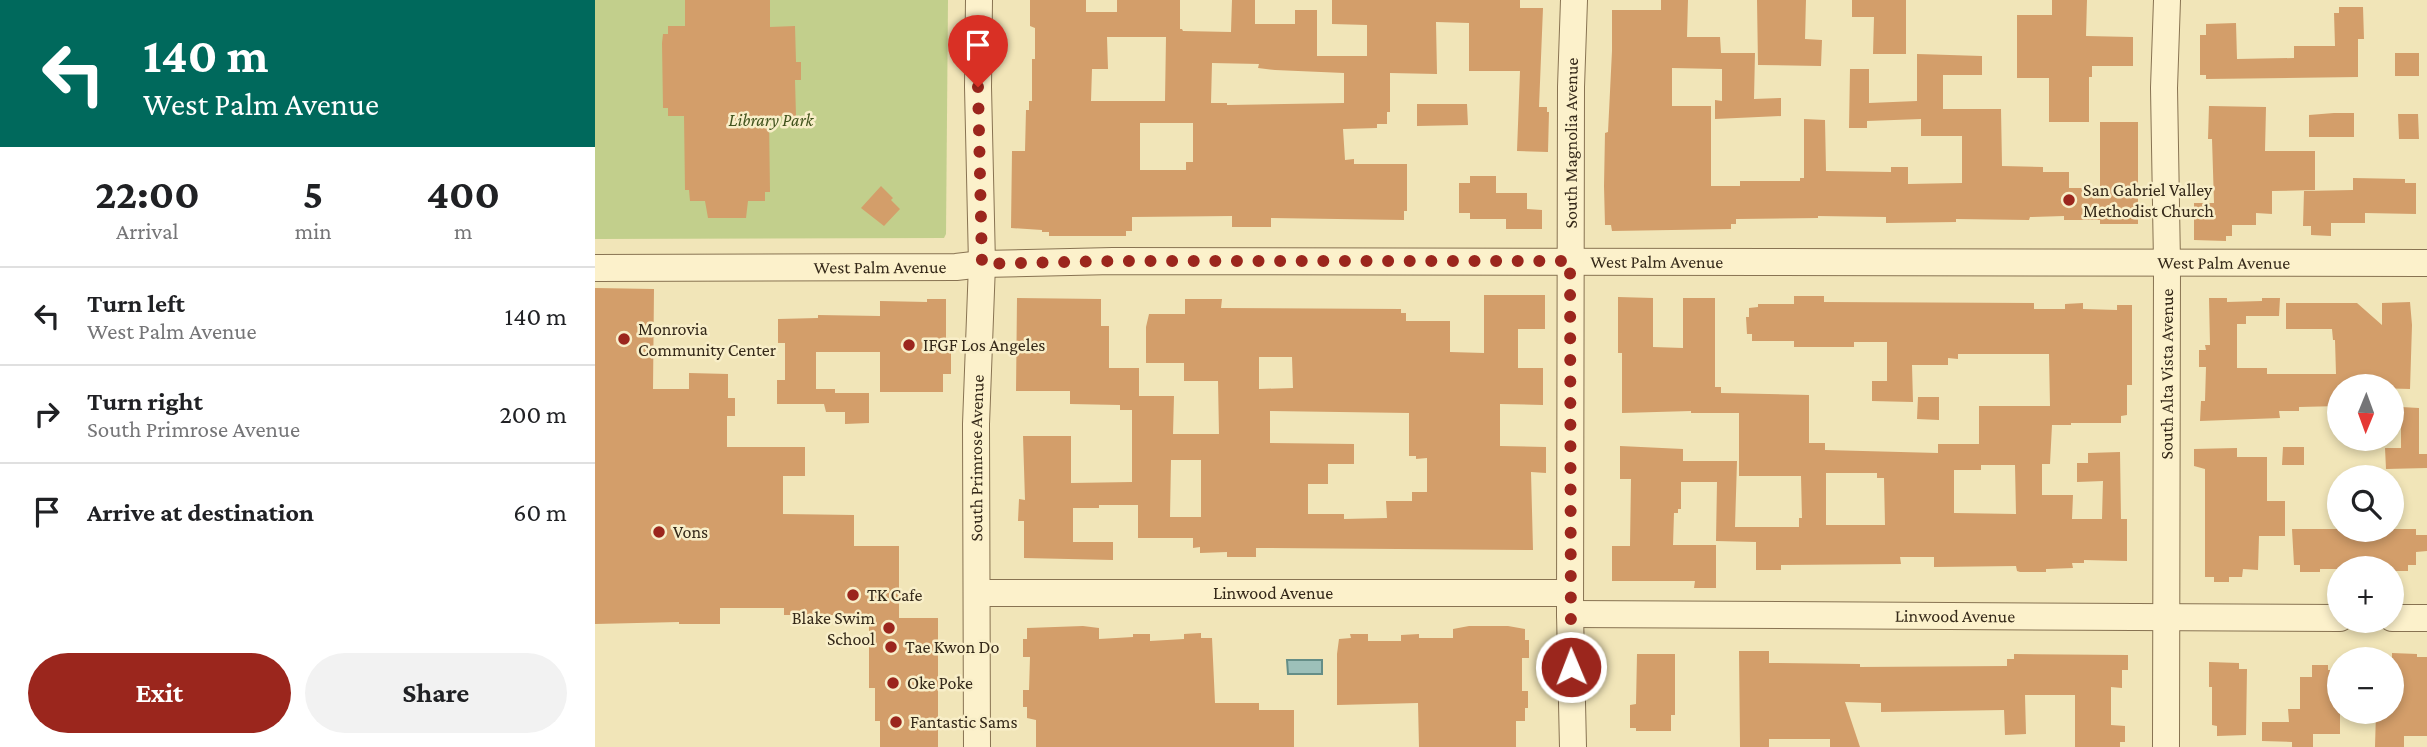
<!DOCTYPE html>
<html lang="en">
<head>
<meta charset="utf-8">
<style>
  body { margin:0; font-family:"Crimson Pro",serif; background:#f2f2f2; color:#202124; height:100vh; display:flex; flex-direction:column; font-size:26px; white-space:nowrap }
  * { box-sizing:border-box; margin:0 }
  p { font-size:23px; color:#757577 }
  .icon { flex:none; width:38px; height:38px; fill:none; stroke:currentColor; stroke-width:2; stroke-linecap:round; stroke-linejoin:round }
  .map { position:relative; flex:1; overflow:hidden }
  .sheet { display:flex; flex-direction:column; background:#fff; width:595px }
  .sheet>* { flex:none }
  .banner { background:#00695c; color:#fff; overflow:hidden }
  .needle { width:46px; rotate:181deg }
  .tools { position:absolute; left:1732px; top:374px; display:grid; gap:14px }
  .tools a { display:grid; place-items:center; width:77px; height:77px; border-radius:50%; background:#fff; box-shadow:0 4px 10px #0003; font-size:35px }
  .pin { position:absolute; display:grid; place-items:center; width:60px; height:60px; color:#fff; margin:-72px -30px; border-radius:50% 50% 50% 0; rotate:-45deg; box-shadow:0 0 7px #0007 }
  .pin .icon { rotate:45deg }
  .me { position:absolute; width:77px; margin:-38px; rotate:359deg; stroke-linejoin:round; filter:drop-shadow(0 0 5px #0008) }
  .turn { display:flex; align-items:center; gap:24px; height:147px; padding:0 28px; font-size:32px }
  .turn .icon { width:91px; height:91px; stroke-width:2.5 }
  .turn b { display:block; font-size:49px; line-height:60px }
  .eta { display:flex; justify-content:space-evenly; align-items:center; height:119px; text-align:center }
  .eta b { font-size:42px; font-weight:700; line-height:49px }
  .primary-button { display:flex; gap:14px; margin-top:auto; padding:14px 28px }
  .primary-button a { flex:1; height:80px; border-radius:42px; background:#9b261d; color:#fff; font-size:28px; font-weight:700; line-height:80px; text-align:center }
  .primary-button a+a { background:#f2f2f2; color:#202124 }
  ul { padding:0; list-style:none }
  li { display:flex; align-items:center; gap:21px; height:98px; padding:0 28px; border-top:2px solid #e0e0e0 }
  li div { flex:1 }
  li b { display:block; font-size:26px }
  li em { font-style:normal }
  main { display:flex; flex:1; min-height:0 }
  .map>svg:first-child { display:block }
</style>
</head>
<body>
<main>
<section class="sheet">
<div class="banner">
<div class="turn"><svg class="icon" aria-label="left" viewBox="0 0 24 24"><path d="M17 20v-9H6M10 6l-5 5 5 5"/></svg><div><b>140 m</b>West Palm Avenue</div></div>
</div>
<div class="eta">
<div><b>22:00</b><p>Arrival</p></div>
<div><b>5</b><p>min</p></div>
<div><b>400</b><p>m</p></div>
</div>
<ul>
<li><svg class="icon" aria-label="left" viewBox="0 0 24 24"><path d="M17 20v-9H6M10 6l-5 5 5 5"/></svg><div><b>Turn left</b><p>West Palm Avenue</p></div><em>140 m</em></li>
<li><svg class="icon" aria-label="right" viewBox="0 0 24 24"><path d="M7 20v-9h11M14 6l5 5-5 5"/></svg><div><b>Turn right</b><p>South Primrose Avenue</p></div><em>200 m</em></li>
<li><svg class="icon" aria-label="arrive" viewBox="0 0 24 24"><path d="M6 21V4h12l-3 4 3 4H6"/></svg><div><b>Arrive at destination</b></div><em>60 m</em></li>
</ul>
<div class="primary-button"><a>Exit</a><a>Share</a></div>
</section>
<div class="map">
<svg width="1832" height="747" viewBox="0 0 1832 747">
  <rect width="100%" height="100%" fill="#f1e5b8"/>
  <path fill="#c2cf8c" d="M0,0h353l-2,234 -2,4 -349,1z"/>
  <path fill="#9dc0b9" stroke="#658e87" stroke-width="2" d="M692,660h35v14h-34z"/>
  <path fill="#d39e6a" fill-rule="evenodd" d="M90,0h85v27l25,-1 1,36h5v18h-6l1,36h-27l1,76h-5v9h-17l-2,17h-38l-3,-17h-15l-1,-11h-4l-1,-74h-16v-8h-5l-1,-65 1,-9h5v-8h17z
    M435,0h56v12h31v-12h63v29h2l1,2 48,1 1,-32h23v24h40v-14h22v46h50v-31l-35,-1v-24h188v8h23l-4,99h8v5h2l-1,40 -31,-1 3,-80h-51v-48l-33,-1 1,52 -47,-1v39h-3v12h-10v4l-34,1 2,31 9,-1v5h53v47h-3v9l-133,-2v9h-39v-11l-100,1v14h-6v5h-77v-4h-7v-2l-31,-2 1,-77h13l1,-41h3v-9h3v-42h3v-31l-5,-2zM512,37h59l-1,64h-74l1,-32h16zM617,63l47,1 -1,4 17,2 69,3v30l-117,2v-2h-16zM545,123h53v39h-7v8h-46z
    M1066,0h27l-1,37h33l1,16h34l-1,46 27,-1v18l-66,3v-19l7,1v-32l-50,-1v38h39v80h29v-5h60v-3h4v-59l21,1 1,51 65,1v-5h17v17l54,-1v-47h-41v-17l-54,2v7h-18l1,-59h19v34l48,-2v-47l65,2v19h-39v34h58l1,57 41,1v5h26v16h31v-66h38v102h-38v-4h-36v-4l-34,1 -1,3 -73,-1v3l-70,1v-6l-68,-1v2l-82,1v5h-5v5l-119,2 -1,-6h-6l-1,-39 1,-53 3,-1 4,-81v-41h49z
    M1162,0h49l-1,39 17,1 -1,26 -63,-1z
    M1257,0h54v54h-33l1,-37h-22z
    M1457,0h35l-1,36 47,1v29h-41v11h-3v45h-40v-44h-32v-63h35z
    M1744,7h24l1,32h-6v38l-152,2v-4h-6v-40h6v-11l30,-1 1,36 57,-1v-12h41l-1,-33h5z
    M1800,53h24v23h-24z
    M822,104h50l1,21 -51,1z
    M1614,106l57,1 -1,44h50v39l-43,1v23l-16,-1v12h-24v11h-6v5l-32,-1v-37h20l-2,-64h-4z
    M1739,113h20v24h-45v-22z
    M1803,114h20l1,25h-20z
    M875,176h26v17h31v16l15,1v19h-36v-10h-36v-6h-11v-30h11z
    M1758,178l52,1v4h11v31l-51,-1v10h-34v13l-20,-1v-9h-8l1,-35 49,-1z
    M286,186l12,12 -2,2 9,9 -16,17 -23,-18z
    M0,288l59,1 -1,100h36v-16l39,1v24h7v18h-8v31h78v29h-22v38l71,1v31h45v72h39v129h-58v-26h-5v-33h-6v-73h-85v-7h-64v16h-41v-2l-84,2z
    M889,295h61v34h-27v39h25v37l-43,-1v42l46,1v26l-15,-1 2,78 -277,-2v9h-29v-5l-27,1v-6l-7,1v-10h-55v-33h-39v3h-26v34h40v18l-89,-2v-37h-6l1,-22 6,1 -2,-64h48v47l61,-1v-72h-12v-5l-50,-1v-13h-54l1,-93 84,1v27h8v42h30v28h35l-1,38h46l-1,-53h-34v-18h-38v-36l3,-13h36v-15h37l-1,9 180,1v4h5v8h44v31l34,1zM664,357h33l1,31 -34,1zM675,411l139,2v43h7v3l11,-1v34h-15v9h-26l1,17 -43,1v-5h-36v-30h20v-20h26v-20l-84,-1zM576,460h30v57h-31z
    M1199,296h30v6l210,1v6h31v-5l18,-1v6l34,1v-5h15v80h-5v30l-6,1v7h-50v2h-19l-2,39h-8v31h31l-1,24h30l1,-38 -26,1v-19h11v-10l32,-1 1,67h6v42l-43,-1v3h-12l1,5 -27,1v3h-26l-3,-1 -1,-5 -82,1v-10h-34l1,7 -120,1v5h-25v-28l-40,-1 1,-59h-36v27h-3v4h-4l-1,32h43v43h-22l1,-7h-83v-35h18l1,-67h-11v-33l63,3v12h54l-2,66h64v-9h3l-1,-42h-62v-63h-48v-2l-69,2v-60h-4v-56l35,1v49l30,1v-50h32v89h6v6l88,2v48h16v7l113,3v-9h41v-38h71l-1,-52h-91v5l-10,-1v7h-36l1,37 -41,-1v-20h15v-39h-33v5h-60v-6h-42v-7h-5l-1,-17h3v-9l9,-1v-3h36zM1386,465h34l1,49 -62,-1v-43h27zM1231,473h51v5h7l1,47h-59z
    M1614,298h18v4l35,-1v-3h18l-1,18h-33v8h-9v44h30v6h69l-1,-34h-2l-1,-11h-46v-26h71l25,22v-22l28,-1 2,23 -2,64 -70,-2v19l-41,1v4h-20l1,7 -80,3 1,-20h4l1,-34h-7v-17h7l-1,-5h5z
    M332,299h19v42h5v33h-8v18h-63v-40h-64v37h19v4h34v30l-24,1v-12h-19l-2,-8h-47v-24h8v-37h-7v-24l40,-1v-3l62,1v-15l47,1z
    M1323,397h21v23l-22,-1z
    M1806,407l18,1v46h8v14l-41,1 -1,-21h16z
    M1688,447h21v18h-22z
    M1642,448v9h30v44h18v35h-26l-1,34 -15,-1 -1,8h-13v5h-15v-5h-9v-108l-11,-3v-17z
    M1697,529h124v6h11v16l-11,1v13h-8v6h-16v-5l-33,-1v4h-39v3h-20v-7h-6z
    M488,626l16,2v11l34,-2v-3h17v7l34,-2v-5l17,-1v5h11l3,65h44v7h35v37h-258v-27l-9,-2v-11h-4v-17h6l1,-33h-7v-18h4v-11z
    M874,626h39l17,3v11h4v18h-7v33h6v17h-3v13h-9v26h-97l-1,-44 -81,2v-51l2,-15 12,-1 -1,-4h18v7h33v-6l18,-1v4h34v-9z
    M1144,651h30v12l91,1v3l147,-1v-7h7v-5l114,1v15h-6v18l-11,-1v38l14,1v16h-5v5h-45v-52h-50l1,39 -21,1 -1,-25 -123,2v-9l-36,-1 15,45h-30v-8h-61v8h-29z
    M1797,653l25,1v3h10v79h-23v11h-29l1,-35h16z
    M1042,654h38v61h-4v16h-35v-3h-6v-23l6,-1z
    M1614,662l30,1v6h8l-1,66 -29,1v-10l-5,-1v-38h-3z
    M1717,665h16v5h12v64h-27v13h-21v-5l-30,-1v-19h27l-1,-13h12v-32h12z"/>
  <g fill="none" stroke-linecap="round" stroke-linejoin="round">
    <defs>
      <g id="minor">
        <path id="s1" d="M0,268l361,-1 26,-3 131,-3 1314,2"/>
        <path id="s2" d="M382,593h593"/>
        <path id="s3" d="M975,614l770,4"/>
        <path d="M1797,618h35"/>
        <path id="s4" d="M382,747l-1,-323 6,-160 -4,-177 1,-87"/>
        <path id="s5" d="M978,747l-3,-133 1,-527 3,-87"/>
        <path id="s6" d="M1571,747l1,-484 -3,-175 3,-88"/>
      </g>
    </defs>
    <use href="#minor" stroke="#887352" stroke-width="28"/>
    <use href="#minor" stroke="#fcf1cb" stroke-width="26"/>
  </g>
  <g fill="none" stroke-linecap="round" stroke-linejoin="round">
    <path stroke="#9b261d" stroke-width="12" stroke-dasharray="0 21.6" d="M383,87l4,177 131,-3h457l1,406"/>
  </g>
  <g fill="#9b261d" stroke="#f8eec8" stroke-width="2.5">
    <circle cx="1474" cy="200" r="7"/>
    <circle cx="29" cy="339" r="7"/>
    <circle cx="314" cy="345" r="7"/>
    <circle cx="64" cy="532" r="7"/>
    <circle cx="258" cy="595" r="7"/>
    <circle cx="294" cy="628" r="7"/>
    <circle cx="296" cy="647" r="7"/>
    <circle cx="298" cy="683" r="7"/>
    <circle cx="301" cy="722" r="7"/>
  </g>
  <g text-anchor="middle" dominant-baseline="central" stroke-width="5" stroke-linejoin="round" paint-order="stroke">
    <g font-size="18" font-style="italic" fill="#41531d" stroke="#f8eec8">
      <text x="176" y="120">Library Park</text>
    </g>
    <g font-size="18" fill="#352919" stroke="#f8eec8">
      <text stroke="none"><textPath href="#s5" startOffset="604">South Magnolia Avenue</textPath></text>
      <text stroke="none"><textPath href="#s1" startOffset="1062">West Palm Avenue</textPath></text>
      <text stroke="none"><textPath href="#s1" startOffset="1629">West Palm Avenue</textPath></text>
      <text stroke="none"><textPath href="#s1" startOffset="285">West Palm Avenue</textPath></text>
      <text stroke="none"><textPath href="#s6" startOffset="373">South Alta Vista Avenue</textPath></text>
      <text stroke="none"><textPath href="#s4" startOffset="289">South Primrose Avenue</textPath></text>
      <text stroke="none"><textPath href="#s2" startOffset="296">Linwood Avenue</textPath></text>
      <text stroke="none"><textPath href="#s3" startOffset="385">Linwood Avenue</textPath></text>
    </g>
    <g font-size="18" fill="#352919" stroke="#f8eec8" text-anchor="start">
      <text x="1488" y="190">San Gabriel Valley<tspan x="1488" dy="21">Methodist Church</tspan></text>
      <text x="43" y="329">Monrovia<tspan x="43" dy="21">Community Center</tspan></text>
      <text x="328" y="345">IFGF Los Angeles</text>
      <text x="78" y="532">Vons</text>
      <text x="272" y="595">TK Cafe</text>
      <text x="280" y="618" text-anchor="end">Blake Swim<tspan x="280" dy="21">School</tspan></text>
      <text x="310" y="647">Tae Kwon Do</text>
      <text x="312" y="683">Oke Poke</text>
      <text x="315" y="722">Fantastic Sams</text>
    </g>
  </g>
</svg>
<div class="tools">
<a><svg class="needle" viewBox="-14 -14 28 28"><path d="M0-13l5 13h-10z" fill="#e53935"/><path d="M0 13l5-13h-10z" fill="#757577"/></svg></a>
<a><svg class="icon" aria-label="search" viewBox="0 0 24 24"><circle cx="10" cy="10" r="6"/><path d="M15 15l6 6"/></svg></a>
<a>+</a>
<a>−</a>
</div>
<div class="pin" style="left:383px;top:87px;background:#d93025"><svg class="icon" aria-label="arrive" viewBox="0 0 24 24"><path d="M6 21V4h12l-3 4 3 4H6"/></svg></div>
<svg class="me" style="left:976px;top:667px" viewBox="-20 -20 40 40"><circle r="17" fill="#9b261d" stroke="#fff" stroke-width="3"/><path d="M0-11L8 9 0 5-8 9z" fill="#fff"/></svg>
</div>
</main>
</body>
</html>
